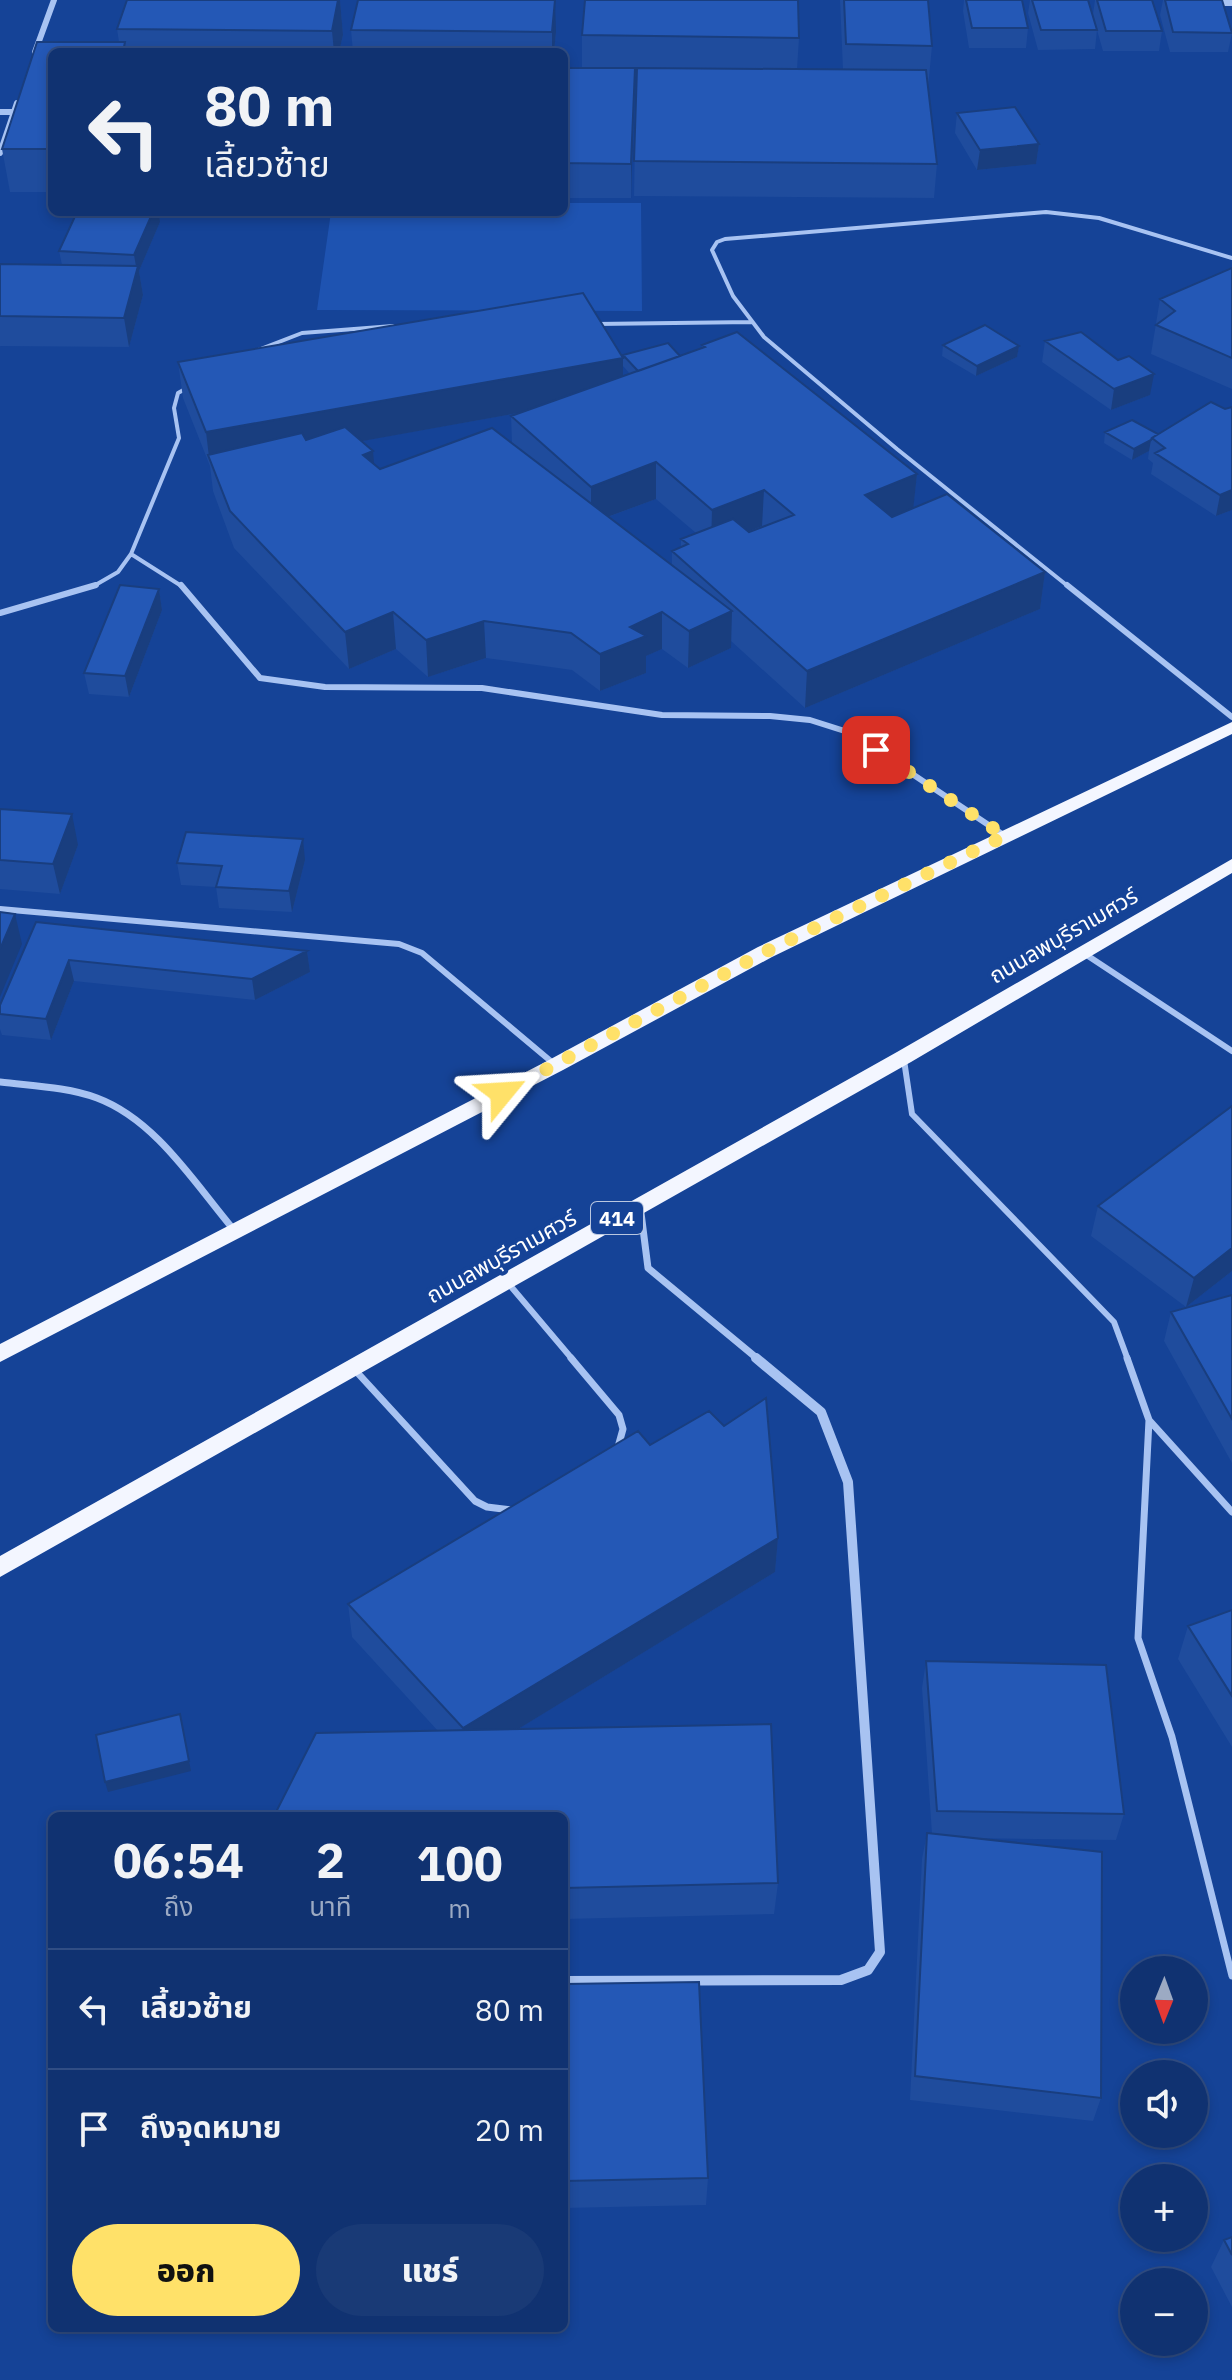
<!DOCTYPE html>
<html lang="th">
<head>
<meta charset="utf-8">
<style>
  body { margin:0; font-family:"IBM Plex Sans","Noto Sans Thai",sans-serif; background:#193a76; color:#f1f3f6; height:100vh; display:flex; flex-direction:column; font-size:30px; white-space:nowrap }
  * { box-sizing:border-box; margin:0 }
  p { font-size:26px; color:#9caac3 }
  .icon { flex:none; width:44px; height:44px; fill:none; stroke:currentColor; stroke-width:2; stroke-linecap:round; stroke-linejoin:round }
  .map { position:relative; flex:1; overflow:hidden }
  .side { position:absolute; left:48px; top:1812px; width:520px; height:520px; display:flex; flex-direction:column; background:#103271; border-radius:12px; box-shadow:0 4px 12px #0003,0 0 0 2px #304d84 }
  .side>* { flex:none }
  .guide { position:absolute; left:48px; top:48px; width:520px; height:168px; border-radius:12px; box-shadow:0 4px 12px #0003,0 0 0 2px #304d84; background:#103271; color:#f1f3f6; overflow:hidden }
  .needle { width:52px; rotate:181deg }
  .tools { position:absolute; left:1120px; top:1956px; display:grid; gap:16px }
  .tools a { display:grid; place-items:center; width:88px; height:88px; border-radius:50%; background:#103271; box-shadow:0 4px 12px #0003,0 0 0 2px #304d84; font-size:40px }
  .pin { position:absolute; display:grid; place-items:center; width:68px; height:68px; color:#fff; margin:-34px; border-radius:16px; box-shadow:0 4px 12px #0006 }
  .me { position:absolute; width:88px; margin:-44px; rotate:63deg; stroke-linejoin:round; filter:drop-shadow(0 0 6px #0008) }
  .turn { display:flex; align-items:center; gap:28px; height:168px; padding:0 24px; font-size:36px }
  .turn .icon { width:104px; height:104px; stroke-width:2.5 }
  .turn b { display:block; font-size:56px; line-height:68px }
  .eta { display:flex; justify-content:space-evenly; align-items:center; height:136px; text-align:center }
  .eta b { font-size:48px; font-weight:800; line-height:56px }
  .action { display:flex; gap:16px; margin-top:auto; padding:16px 24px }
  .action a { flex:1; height:92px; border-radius:48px; background:#ffe169; color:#111; font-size:32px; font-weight:800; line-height:92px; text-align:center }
  .action a+a { background:#193a76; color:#f1f3f6 }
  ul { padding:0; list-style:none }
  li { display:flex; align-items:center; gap:24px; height:120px; padding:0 24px; border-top:2px solid #304d84 }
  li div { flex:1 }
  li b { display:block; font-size:30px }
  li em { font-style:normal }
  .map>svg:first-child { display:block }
</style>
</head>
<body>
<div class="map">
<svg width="1232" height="2380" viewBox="0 0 1232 2380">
  <rect width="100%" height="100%" fill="#154397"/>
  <path fill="#1e53b1" d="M564,203h77l1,108 -325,-1 14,-98h233z"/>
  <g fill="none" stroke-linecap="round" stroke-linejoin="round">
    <path stroke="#a8c3f2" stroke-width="4" d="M596,324l156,-2
      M253,352l49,-19 91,-7
      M131,554l52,33
      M92,587l26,-15 13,-18 48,-116 -5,-30 4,-15 9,-5
      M1069,587l-172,-138 -133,-112 -31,-41 -21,-46 5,-8 8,-3 321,-27 53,6 133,40"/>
    <path stroke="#a8c3f2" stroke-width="6" d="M181,585l79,93 65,9 157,1 180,27 108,1 40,4 41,13 154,103
      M1067,585l165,132
      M0,613l96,-28
      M0,909l399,35 23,9 131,110
      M1085,954l147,97
      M904,1060l8,54 202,208 14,38
      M508,1283l65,77"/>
    <path stroke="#a8c3f2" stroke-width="7" d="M571,1358l48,57 4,14 -5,18
      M1127,1358l22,62 83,92
      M354,1369l121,132 12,6 24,3
      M1149,1420l-11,218 34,99 60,239"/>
    <path stroke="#a8c3f2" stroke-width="6" d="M1213,3h19
      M35,52l19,-52
      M0,112h14l3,-9
      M0,153l14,-41"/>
    <path stroke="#a8c3f2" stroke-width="7" d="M0,1082c32,4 67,5 97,16 59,22 98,86 137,132
      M640,1205l8,63 111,92"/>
    <path stroke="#a8c3f2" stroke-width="10" d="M564,1981l277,-1 27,-10 12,-18 -32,-470 -27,-70 -65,-54"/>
    <path fill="#f3f6ff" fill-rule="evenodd" d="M1232,722v12l-460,223 -209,113 -563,292v-18l549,-284 209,-113z
      M1232,859v14l-321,189 -911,515v-21l897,-504z"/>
  </g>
  <path fill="#1f4c9d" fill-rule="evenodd" d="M127,0h213l3,35 -4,17h-287v140h-42l-8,-43 35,-107h82l-2,-13z
    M840,0h88l4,46 -4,42 9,76 -3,34 -300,-2 2,-119h-1l-4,121h-67v-130h18v-33l217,3 -2,31 46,1z
    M964,0h58l6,28 -2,20h-57l-6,-37z
    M1030,0h58l5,14 2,-14h57l10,31 -3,20h-56l-6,-21 -2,19 -57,1 -10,-37z
    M1163,0h59l10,33 -4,19h-58l-10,-37z
    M351,30l205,2 -2,20h-201z
    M957,113l82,31 -3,20 -59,6 -22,-37z
    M77,212h82l1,10 -21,49 4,24 -14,52 -129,-1v-82l62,1 -3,-14z
    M1232,268v121l-81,-35 9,-55z
    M1045,341l73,19 32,35 -39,15 -69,-48z
    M702,345l215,129 -4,34 132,64 -5,37 -235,99 -74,-67v7l-43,20 -26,-19 -16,7v17l-46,18 -28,-21 -86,-12 -58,19 -32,-28 -47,20 -115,-121 -21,-57 -3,-25 -27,-68 -5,-36 445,-4v19l7,-3 -7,-8v-11l57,1 22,-8zM524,412l-13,4 1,27 -132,26 -6,-4 -13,-24zM656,499l40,34 -15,6v8l-9,4v14l-64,-48z
    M943,345l76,1 -2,11 -41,19 -34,-20z
    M1211,402l21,108 -16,6 -65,-42 2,-11 -5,-4 1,-8 -17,9 -28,-17 1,-11 53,2z
    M159,589l3,21 -33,87 -40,-3 -5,-21z
    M0,809l78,36 -18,49 -60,-5z
    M305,860l-13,52 -73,-4 -3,-21 -35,-2 -4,-22z
    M36,922l271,29 3,21 -55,28 -181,-19 -23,59 -49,-5 -2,-6v-24z
    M1098,1206l134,65 -46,36 -95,-71z
    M1232,1295v168l-68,-122 7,-29z
    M650,1445l128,93 -3,34 -257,157 260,154 -4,31 -210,5v-103l-126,-85 -86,-94 -4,-33z
    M1232,1610v137l-54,-88 10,-33z
    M926,1661l198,153 -8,26 -150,-2 135,260 -8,23 -183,-21 12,-241 5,-26 5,1 -10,-146z
    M564,1984l144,194 -2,27 -142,3z
    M1232,2237v70l-21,-40 13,-27z"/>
  <path fill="#193e7f" d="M338,0h2l3,35 -4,17h-5l-2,-21z
    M555,0l1,32 -2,20h-2v-20z
    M635,68l-1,35 -3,95v-34z
    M1039,144l-3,20 -59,6 3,-20z
    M153,212h6l1,10 -21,49 4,24 -14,52 -5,-29 13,-46 -3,-17z
    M1019,346l-2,11 -41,19 1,-10z
    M623,358v36l-410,74 -4,-11 -3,-25z
    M1154,374l-4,21 -39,15 3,-21z
    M1151,440l-2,11 -17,9 2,-11z
    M373,451l3,37 -13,-33z
    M656,462v37l-65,24v-36z
    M917,474l-4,37 -51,20 3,-36z
    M764,490l-2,36 -51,20 1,-36z
    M1232,490v20l-16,6 4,-21z
    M1045,572l-5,37 -235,99 2,-37z
    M159,589l3,21 -33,87 -4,-21z
    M732,611l-1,37 -43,20 1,-37z
    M393,612l3,37 -47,20 -4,-37z
    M662,612v37l-16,7v17l-46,18v-37l30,-27z
    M484,621l2,37 -58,19 -2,-37z
    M72,814l6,31 -18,49 -7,-30z
    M303,839l2,21 -13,52 -3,-21z
    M15,914l7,30 -22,53v-48z
    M307,951l3,21 -55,28 -3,-21z
    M69,960l5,21 -23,59 -5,-21z
    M1232,1248v23l-46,36 8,-29z
    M778,1538l-3,34 -309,189 -3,-33z
    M182,1724l9,47 -83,21 -3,-10z"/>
  <path fill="#2458b6" stroke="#193e7f" stroke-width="2" d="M127,0h211l-6,31 -215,-2z
    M358,0h197l-3,32 -201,-2z
    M585,0h213l1,38 -217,-3z
    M844,0h84l4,46 -86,-2z
    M966,0h56l6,28h-56z
    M1032,0h56l9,30h-56z
    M1097,0h55l10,31h-56z
    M1165,0h57l10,33 -59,-1z
    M37,42h88l-2,10h-71v97h-50z
    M564,68h71l-4,96 -67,-1z
    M637,68l289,2 11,94 -303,-3z
    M1015,107l24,37 -59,6 -23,-37z
    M77,212h76l-19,43 -75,-4z
    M0,264l138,2 -14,52 -124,-2z
    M1232,268v90l-76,-33 19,-14 -15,-12z
    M583,293l40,65 -417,74 -28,-70z
    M985,325l34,21 -42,20 -34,-21z
    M737,332l180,142 -52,21 27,22 55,-23 98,78 -238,99 -135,-120 16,-7 -7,-5 52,-20 16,13 45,-17 -30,-25 -52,20 -56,-48 -65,25 -80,-71 194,-69 -3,-2z
    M1081,332l37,28 11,-4 25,18 -40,15 -69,-48z
    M668,343l12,13 -42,15 -15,-16z
    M1211,402l14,7 7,-2v83l-12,5 -65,-42 10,-5 -13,-10z
    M1132,420l26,14 -6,4 -1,2 -17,9 -29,-17z
    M345,427l28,24 -10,4 17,14 112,-41 240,183 -43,20 -27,-19 -32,15 16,9 -46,18 -29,-21 -87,-12 -58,19 -33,-28 -48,20 -115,-121 -22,-56 94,-22 4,7z
    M120,585l39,4 -34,87 -41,-3z
    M0,809l72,5 -19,50 -53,-4z
    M186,832l117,7 -14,52 -73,-4 6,-21 -45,-3z
    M0,912l15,2 -15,35z
    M36,922l271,29 -55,28 -183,-19 -23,59 -46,-5v-9z
    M1232,1106v142l-38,30 -96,-72z
    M1232,1295v124l-61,-107z
    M766,1398l12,140 -315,190 -115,-124 290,-173 12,14 59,-34 15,15z
    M1232,1610v86l-44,-70z
    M926,1661l180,4 18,149 -187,-3z
    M180,1714l9,47 -84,21 -9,-47z
    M771,1724l7,159 -214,5v-72h-290l42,-83z
    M927,1833l175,19 -1,246 -186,-22z
    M699,1982l9,196 -144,3v-197z
    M1232,2237v18l-8,-15z"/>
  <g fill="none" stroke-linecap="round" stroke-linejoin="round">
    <path stroke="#ffe169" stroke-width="14" stroke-dasharray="0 25.2" d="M502,1093l263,-141 240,-116 -129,-86"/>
  </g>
  <g text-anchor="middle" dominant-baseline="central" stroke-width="8" stroke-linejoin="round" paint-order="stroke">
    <rect fill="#154397" stroke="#b9c7e0" stroke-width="2" x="591" y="1202" width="52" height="32" rx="6"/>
    <g font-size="20" font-weight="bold" fill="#fff">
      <text x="617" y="1218">414</text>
    </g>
    <g font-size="22" fill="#fff" stroke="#154397">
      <text transform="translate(1063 935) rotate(-30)">ถนนลพบุรีราเมศวร์</text>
      <text transform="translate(501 1256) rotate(-29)">ถนนลพบุรีราเมศวร์</text>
    </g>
  </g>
</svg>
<div class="tools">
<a><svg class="needle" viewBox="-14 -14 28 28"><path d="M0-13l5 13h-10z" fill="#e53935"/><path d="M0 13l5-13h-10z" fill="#9caac3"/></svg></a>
<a><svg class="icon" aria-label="sound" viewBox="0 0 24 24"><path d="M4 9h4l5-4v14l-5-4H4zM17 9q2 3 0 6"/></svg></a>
<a>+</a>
<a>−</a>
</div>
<div class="pin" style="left:876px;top:750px;background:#d93025"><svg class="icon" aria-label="arrive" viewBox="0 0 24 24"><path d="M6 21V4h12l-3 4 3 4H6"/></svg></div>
<svg class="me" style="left:502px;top:1093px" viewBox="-20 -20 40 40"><path d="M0-17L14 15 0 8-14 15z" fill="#ffe169" stroke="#fff" stroke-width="4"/></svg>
<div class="guide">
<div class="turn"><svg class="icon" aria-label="left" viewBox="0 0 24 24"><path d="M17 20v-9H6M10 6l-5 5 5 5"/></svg><div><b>80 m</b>เลี้ยวซ้าย</div></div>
</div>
<section class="side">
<div class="eta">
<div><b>06:54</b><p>ถึง</p></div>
<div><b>2</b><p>นาที</p></div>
<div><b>100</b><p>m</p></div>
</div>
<ul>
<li><svg class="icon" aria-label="left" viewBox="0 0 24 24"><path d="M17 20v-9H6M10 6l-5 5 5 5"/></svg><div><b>เลี้ยวซ้าย</b></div><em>80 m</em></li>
<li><svg class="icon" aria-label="arrive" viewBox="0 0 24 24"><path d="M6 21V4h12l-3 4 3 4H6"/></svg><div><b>ถึงจุดหมาย</b></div><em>20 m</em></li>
</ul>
<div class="action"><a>ออก</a><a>แชร์</a></div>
</section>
</div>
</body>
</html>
